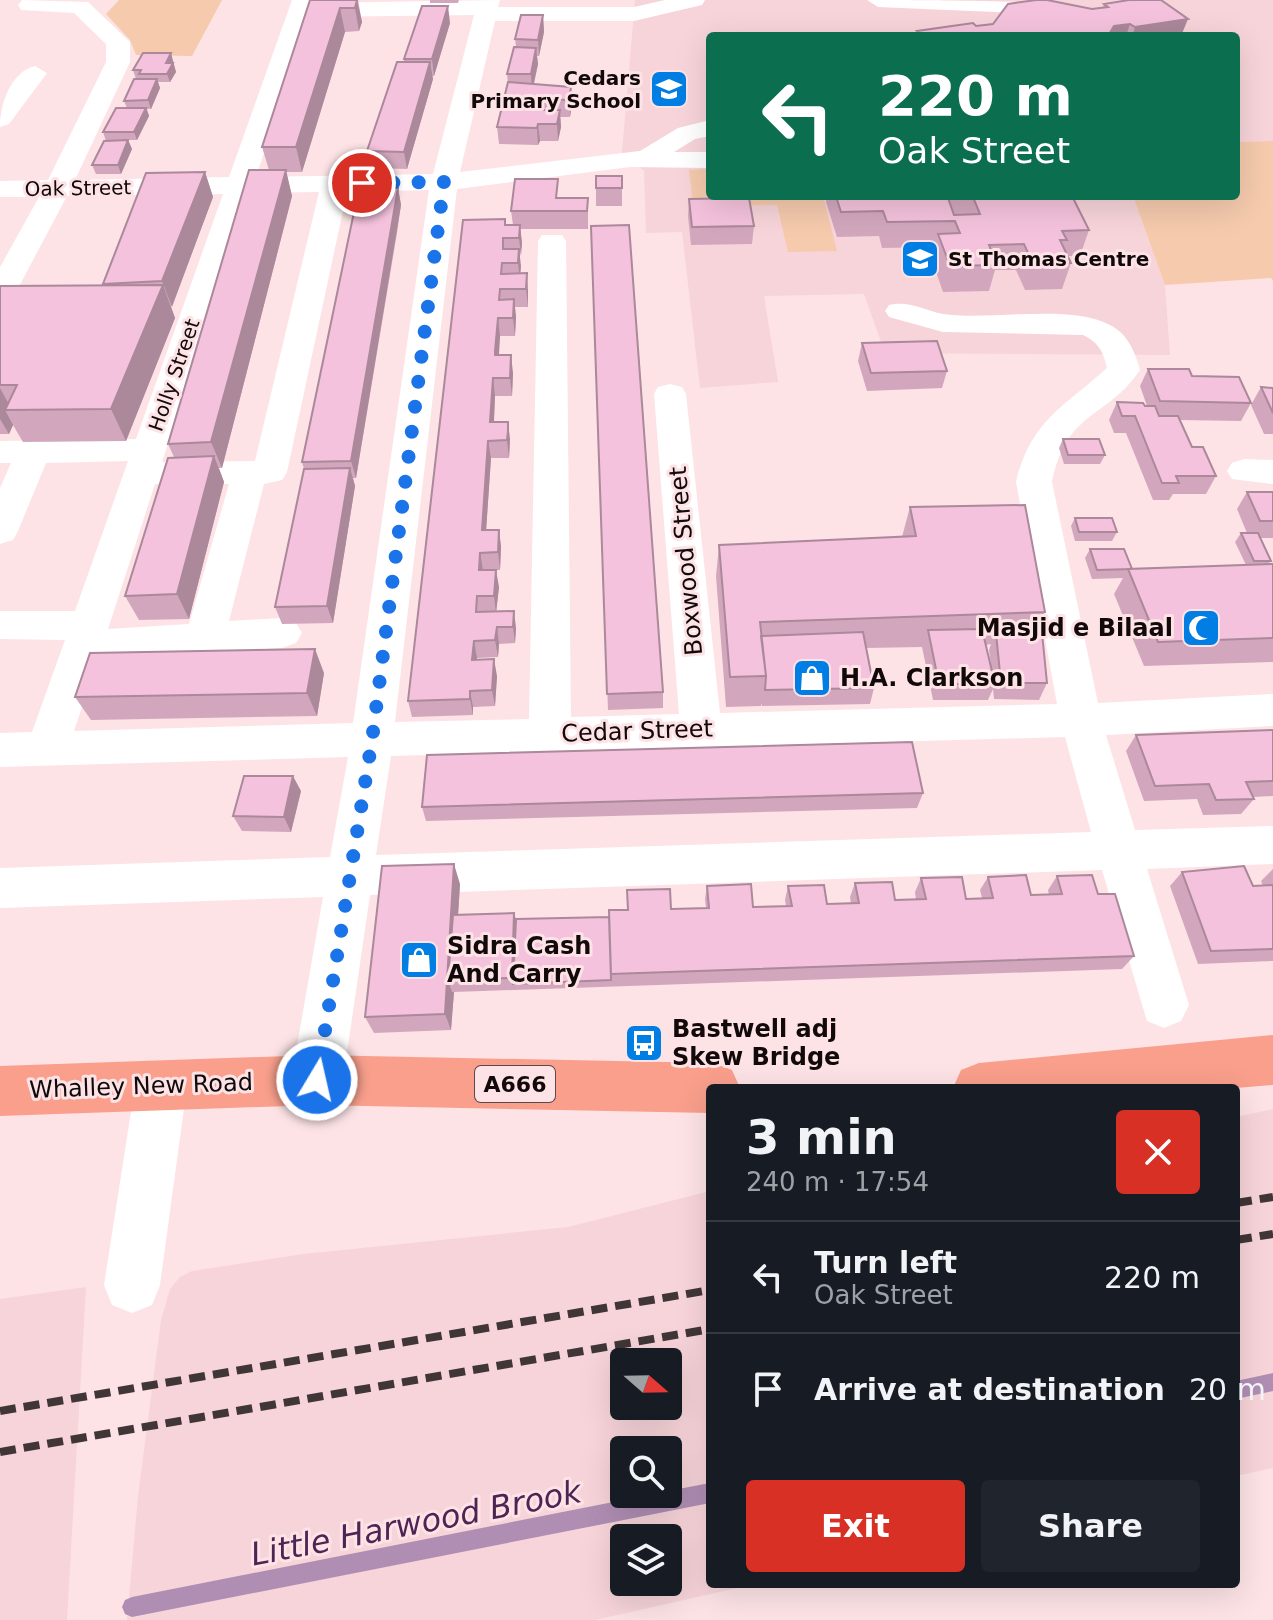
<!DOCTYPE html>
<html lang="en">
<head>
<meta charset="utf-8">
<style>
  body { margin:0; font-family:"DejaVu Sans",sans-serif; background:#20242c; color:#f1f3f6; height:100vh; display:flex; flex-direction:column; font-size:30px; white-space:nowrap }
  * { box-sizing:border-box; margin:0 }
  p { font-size:26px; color:#9ea1a6 }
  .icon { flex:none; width:44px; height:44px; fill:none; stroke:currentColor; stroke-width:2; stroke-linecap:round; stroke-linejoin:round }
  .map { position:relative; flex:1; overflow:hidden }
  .sheet { position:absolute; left:706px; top:1084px; width:534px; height:504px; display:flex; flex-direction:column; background:#171b24; border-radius:8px; box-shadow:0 8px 32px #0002 }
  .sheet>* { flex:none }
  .banner { position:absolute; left:706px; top:32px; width:534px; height:168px; border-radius:8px; box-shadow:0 8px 32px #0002; background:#0b6e4f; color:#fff; overflow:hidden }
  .needle { width:52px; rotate:110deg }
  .fabs { position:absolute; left:610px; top:1348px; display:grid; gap:16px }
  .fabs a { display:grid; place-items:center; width:72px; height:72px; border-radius:8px; background:#171b24; box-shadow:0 8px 32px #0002; font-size:40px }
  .pin { position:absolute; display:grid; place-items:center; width:68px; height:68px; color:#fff; margin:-34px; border:4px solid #fff; border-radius:50%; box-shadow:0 2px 8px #0007 }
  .me { position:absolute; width:88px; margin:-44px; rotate:9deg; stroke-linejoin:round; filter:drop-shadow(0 0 6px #0008) }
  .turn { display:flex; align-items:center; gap:28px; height:168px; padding:0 40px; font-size:36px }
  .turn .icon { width:104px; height:104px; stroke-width:2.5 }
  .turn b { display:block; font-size:56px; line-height:68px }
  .round { display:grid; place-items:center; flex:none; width:84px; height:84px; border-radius:8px; background:#20242c }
  .overview { display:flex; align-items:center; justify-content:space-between; height:136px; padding:0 40px }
  h1 { font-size:48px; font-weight:800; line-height:60px }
  .cta { display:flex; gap:16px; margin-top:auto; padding:16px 40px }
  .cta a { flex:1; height:92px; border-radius:8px; background:#d93025; color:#fff; font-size:32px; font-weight:800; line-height:92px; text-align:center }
  .cta a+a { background:#20242c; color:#f1f3f6 }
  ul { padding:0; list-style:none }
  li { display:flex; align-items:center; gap:24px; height:112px; padding:0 40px; border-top:2px solid #363941 }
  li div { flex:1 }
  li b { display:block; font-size:30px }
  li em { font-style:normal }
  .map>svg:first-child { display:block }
</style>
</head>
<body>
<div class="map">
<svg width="1273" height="1620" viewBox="0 0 1273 1620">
  <rect width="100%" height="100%" fill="#fde3e6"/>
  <path fill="#f7d4d9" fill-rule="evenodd" d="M635,0h638v141l-37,1v-106h-526v160h423l32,89 5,70 -285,-2 -21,-59 -100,2 14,86 -78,6 -18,-156 -36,1 -2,-62 -22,-19z
    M1273,1109v359l-37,8v-359z
    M710,1191v393h45l-160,36h-468l11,-124 23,-176 9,-31 10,-12 12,-6 111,-17 265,-27zM624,1362h44v44h-44zM668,1450v44h-44v-44zM668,1538v44h-44v-44z
    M86,1287l-19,333h-67v-321z"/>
  <path fill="#f5caad" d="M119,0h103l-30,56 -56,-1 -6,-15 -24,-26z
    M1273,141v140l-2,-3 -106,7 -32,-89h103v-54z
    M710,169v27h113l14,55 -49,1 -11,-47 -84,1 -4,-36z"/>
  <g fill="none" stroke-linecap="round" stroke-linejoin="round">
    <path fill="#b08eb4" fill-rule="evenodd" d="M1273,1373v18l-37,8v-18z
      M710,1483v20l-578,114 -7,-3 -3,-7 3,-7 7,-3 522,-103h14v-3z"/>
    <path fill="#fff" fill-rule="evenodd" d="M22,0l66,2 42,40v20l-55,118 154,-3 63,-177h22l-1,3 187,-3 -2,7h136l31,-7h40l-3,5 -68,16h-139l-35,151 180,-21 38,-23 32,-8v16l-15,3 -21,13h36v16l-80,-1 -173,22 -62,533 134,-3 9,-478 4,-6h20l4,6 5,476 108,-3 -25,-320 4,-7 12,-3 12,3 4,7 34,319 337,-9 -41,-222c15,-62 48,-75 91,-114 -4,-17 -8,-25 -24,-33l-140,-3 -54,-15 -4,-6 4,-6c19,-5 36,5 54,9 47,7 127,-11 167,11 18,9 25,27 30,45 -34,50 -73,39 -88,112l46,221 175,-9v32l-167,9 29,95 138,-4v38l-126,5 42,136 -8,16 -17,7 -17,-7 -45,-151 -732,25 -27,185 -8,18 -18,7 -18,-7 -8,-18 32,-183 -323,11v-40l330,-11 18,-100 -348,10v-34l32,-1 33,-92 -65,-1v-28h75l53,-150 -82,2 -28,68 -5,9 -13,4v-56l11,-25h-11v-22l136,-2 87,-245 -156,2 -52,98 -4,6 -11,3v-36l39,-70h-39v-16l48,-1 58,-118v-18l-32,-31 -53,-3 -3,-5zM474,15l-41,159 -177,3 53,-160zM429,190l-76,533 -279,8 24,-72 184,-11 14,-5 6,-10 -6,-10 -14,-5 -53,3 35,-137 18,-4 5,-8 60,-280zM319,192l-64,269 -93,1 89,-269zM155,484h74l-40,140 -81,5zM1065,737l26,95 -715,23 15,-99z
      M867,0c29,0 202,0 212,8l-11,7 -190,-8z
      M35,66l12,7 -38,51 -9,3c0,-22 10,-55 35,-61z
      M1244,459l29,1v24l-41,-5 -5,-8 5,-8z
      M161,1061l18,7 8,18 -27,199 -8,20 -20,8 -20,-8 -8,-20 31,-199 8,-18z"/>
    <path fill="#f99f8c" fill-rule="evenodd" d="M1273,1035v50l-37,3h-283l8,-18 18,-7z
      M317,1055l397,8 18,7 8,18h-30v25l-393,-8 -317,11v-50z"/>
    <path stroke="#413637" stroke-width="8" stroke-dasharray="16 8" stroke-linecap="butt" d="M1236,1203l37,-6
      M1236,1240l37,-6
      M0,1411l710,-121
      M0,1452l710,-123"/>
  </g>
  <path fill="#d2a7bd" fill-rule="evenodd" d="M310,0h48l4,22 -3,9 -14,1 -43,140h-16l6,24 -70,272h-3l5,14 -35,137 -50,1 -14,-24 49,-139 -6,-13 101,-274 -7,-23z
    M430,0h29l-1,3h-28z
    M1104,4l77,32h-265l1,-5 76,-7 110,-17z
    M543,15l1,17 -5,24h-2l1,8 -4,20 37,3 1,17 -2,13h-10l1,10 -3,14h-18l-2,4 -39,-1 -2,-17 11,-43 -1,-10 9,-27 -1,-8z
    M450,23l-16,53h-2l1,3 -26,90 -36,-1 -4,-17 37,-89v-3z
    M174,62l-1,1 3,9 -6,10h-12l2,6 -9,21h-4l2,7 -12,24h-9l4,9 -11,25h-25l-4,-9 14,-24 -3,-9 24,-24 -3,-7 17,-22h-5l-3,-9z
    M205,172l8,25 -42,110 4,11 -49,123 -103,1 -10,-17 -4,9h-9v-148l104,-1 -1,-1z
    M622,176v30h-26v-18z
    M398,188l3,17 -4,28 -41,245h-3l2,8 -22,137 -51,1 -7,-17 29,-138 -2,-7z
    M827,196h245l17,34 -9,26h-13l4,7 -9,26 -37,1 -9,-20h-21l-6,21 -46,1 -11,-32 3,-13 -53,1 -3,-12 -42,1 -11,-35z
    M559,198h29v31h-68l2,14 -2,13v17l8,18v16h-13l1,10 -1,19h-15l-2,19 15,18 -1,23h-17l-1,26 16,17 -1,19h-18l-5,72h13l2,17 -1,23h-17l16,17 -3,25 20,16 -1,15 -16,1 -1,13 -21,1v2l20,16 -2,30 -22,1v8l-61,2 -4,-16 97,-482 1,6h7l-2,-14z
    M689,199l65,27 -2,18 -61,1 -3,-29z
    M591,226l72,466v16l-55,2z
    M862,343l85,28 -5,17 -75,3 -9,-30z
    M1148,369l44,7 59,27 -10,18 -62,-1 13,27 24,29 -10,18h-33l-4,6h-16l-27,-67h-12l-5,-13 8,-18 30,4 -7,-20z
    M1261,387l12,1v46h-9l-13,-29z
    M1063,439l42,16 -5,9h-36l-5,-16z
    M1247,492h26v46h-13l11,23 -3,3h5v98l-129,4 -30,-72 9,-16 -31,1 -7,-21 5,-9 42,20 114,-4 -11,-23 6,-9h6l-10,-24z
    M910,507l135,105 -9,21 11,50 -8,17 -45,-1 -1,-10 -5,11h-55l-11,-53 -56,1 8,40 -4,16 -108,2v-3l-1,3 -35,1 -10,-131 3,-31 183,-8zM991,644l-2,6 2,15 -5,-20z
    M1075,518l42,14 -5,9h-37l-4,-15z
    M324,673l-7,43 -226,4 -16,-23z
    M1273,730v66l-20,1 1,2 -13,15 -38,1 -6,-16 -53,2 -18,-50 10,-16z
    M301,791l-10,41 -49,-1 -9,-15z
    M923,793l-6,15 -491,13 -4,-14z
    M1273,869v92l-75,3 -28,-78 12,-14 71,14h10l-2,-5z
    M1057,876l41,18 36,62 -12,13 -668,23 -3,38 -77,3 -9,-16 95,-133 -2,31 56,-2 2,6 93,-2 62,-8 35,-1 -1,-9 2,-13 46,21 33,-1 -1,-6 3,-14 39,18 24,-1 -1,-6 5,-14 40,17h21l-1,-8 6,-14 45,21 16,-1 -2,-8 8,-13 43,18h18l-1,-5z"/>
  <path fill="#ab889a" d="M357,0l5,22 -3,9 -4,-23z
    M448,6l2,17 -16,53 -2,-17z
    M340,8l5,24 -43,140 -6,-25z
    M543,15l1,17 -5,24 -1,-16z
    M1188,19l-7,17h-49l3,-9z
    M1130,24l-4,12h-18l6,-10z
    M536,48l2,16 -6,27 -1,-17z
    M171,53l5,19 -6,10 -3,-8 -1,-11z
    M430,62l3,17 -26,90 -3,-17z
    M157,79l3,9 -9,21 -3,-9z
    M571,87l1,17 -2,13 -1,-17z
    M146,108l3,8 -12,24 -3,-8z
    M560,110l1,17 -3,14 -1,-17z
    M538,124l2,17 -2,4 -1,-17z
    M128,140l4,9 -11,25 -3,-9z
    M286,170l6,26 -70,272 -11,-26z
    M205,172l8,25 -41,110 -10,-26z
    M398,188l3,17 -45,273 -5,-17z
    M520,225l2,18 -1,13 -2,-18z
    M519,249l2,17 -1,15 -2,-18z
    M527,273l1,18v16l-2,-18z
    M163,285l12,33 -49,123 -15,-32z
    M514,299l2,18 -1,19 -2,-18z
    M498,318l2,18 -2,37 -3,-22z
    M511,355l2,18 -1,23 -2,-18z
    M493,378l2,18 -2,43 -3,-17z
    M0,388l12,22h-7l8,15 -4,9 -9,-15z
    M508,422l2,17 -1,19 -2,-18z
    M488,441l3,17 -6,89 -3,-17z
    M214,456l10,26 -35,137 -12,-25z
    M350,468l5,18 -22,137 -6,-17z
    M499,530l2,17 -1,23 -2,-18z
    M480,553l3,17h-4z
    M496,570l3,17 -3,26 -2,-17z
    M514,611l2,17 -1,15 -2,-16z
    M497,627l2,17 -1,13 -3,-17z
    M474,641l3,17 -1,18 -4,-16z
    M315,649l9,24 -7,43 -10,-23z
    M494,659l3,17 -2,30 -3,-16z
    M470,691l3,16v8l-3,-16z
    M293,776l8,15 -10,41 -7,-15z
    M454,864l6,20 -6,95 -6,1 4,12h2l-3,38 -6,-16z
    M514,913l3,13 -4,58 2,6 -3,-12z"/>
  <path fill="#f4c2dc" stroke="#ab889a" stroke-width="2" fill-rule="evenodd" d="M310,0h47l-2,8h-15l-44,139h-34z
    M1036,0h11l45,9 16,-2 -4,-3 25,-4h32l27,19 -53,8 -5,-3 -16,2 -6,10h-185l-6,-5 56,-8 3,3 17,-2 15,-20z
    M422,6h26l-16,53h-28z
    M521,15h22l-5,25 -23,-1z
    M514,47l22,1 -5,26h-24z
    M143,53h28l-5,10h7l-6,11h-28l2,-4h-8z
    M397,62h33l-26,90 -37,-1z
    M134,79h23l-9,21 -24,1z
    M508,82l63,5 -2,13 -26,-1 -2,11h19l-3,14h-19l-1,4 -40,-1z
    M116,108h30l-12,24h-31z
    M128,140l-10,25h-26l12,-24z
    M249,170h37l-75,272 -43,2z
    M205,172l-43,109 -59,3 43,-111z
    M596,176h26v12h-26z
    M515,179h43l-2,19h32l-1,13h-76z
    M359,188h39l-47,273 -49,1z
    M836,196h236l17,34 -27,1 5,9h-7l11,23 -38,1 -9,-20 -35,1 8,20 -47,1 -12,-32 22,-1 -5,-12 -68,1 -4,-11 -42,1zM973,197l7,17 -26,1 -6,-17z
    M749,198l5,28 -62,1 -3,-28z
    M505,219v6h15l-1,13h-16v11h16l-1,14h-16l-1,11 26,-1 -1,16h-26l-1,11 15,-1 -1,19h-15l-3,33v4h16l-1,23h-17l-3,44h18v9l-1,9 -19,1 -6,89h17l-1,22 -18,1 -1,17h17l-2,26h-17l-1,16 38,-1 -1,16h-16l-2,13 -21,1 -2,19 22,-1 -2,31 -22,1v8l-62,2 55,-481z
    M629,225l34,467 -56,2 -16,-468z
    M163,285l-52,124 -106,1 12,-25h-17v-99z
    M937,341l10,30 -76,2 -9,-30z
    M1148,369h41l3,7 47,1 12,26 -91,-2z
    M1261,387l12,1v25z
    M1117,402l26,1 2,3h10l4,10h19l14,31h11l13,29h-40l3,7h-17l-27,-67h-13z
    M1063,439h36l6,16h-37z
    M214,456l-37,138 -52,2 43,-138z
    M350,468l-23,138 -52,1 29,-138z
    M1247,492h26v29h-13z
    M1025,505l20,107 -285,10 6,54 -36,1 -11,-132 197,-9 -6,-29z
    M1075,518h37l5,14h-38z
    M1241,533h17l13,28h-17z
    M1090,549h34l8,20 -35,1z
    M1273,564v74l-115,4 -30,-73z
    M982,629l13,55h-56l-11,-54z
    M863,632l11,56 -109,2 1,-14 -5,-40z
    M996,633h46l5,50h-46z
    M315,649l-8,44 -232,4 15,-44z
    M1273,730v51l-27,1 8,17 -38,1 -7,-16 -54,2 -19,-51z
    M912,742l11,51 -501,14 5,-52z
    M244,776h49l-9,41 -51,-1z
    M454,864l-9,150 -80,3 17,-151z
    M1244,866l9,20 20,-1v64l-62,2 -29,-79z
    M1026,875l5,20 31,-1 -5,-18 35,-1 6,19h17l19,62 -523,18 -2,-64h19l-1,-20 43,-1 1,20 38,-1 -2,-22 44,-2 2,23 39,-1 -4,-20 36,-1 3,19 32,-1 -4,-20 37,-1 3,18 31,-1 -5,-21 41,-1 4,22 27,-1 -5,-21z
    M514,913l-2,65 -64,2 5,-65z
    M609,917l2,63 -98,4 3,-65z"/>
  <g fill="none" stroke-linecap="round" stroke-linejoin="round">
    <path stroke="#1a73e8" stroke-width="14" stroke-dasharray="0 25.2" d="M317,1080l55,-340 72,-558 -82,1"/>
  </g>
  <defs>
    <symbol id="school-square" viewBox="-11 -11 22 22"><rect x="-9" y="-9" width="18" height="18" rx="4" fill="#007ee4" stroke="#fde3e6"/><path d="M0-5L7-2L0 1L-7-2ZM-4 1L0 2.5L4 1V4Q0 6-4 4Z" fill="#fff"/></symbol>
    <symbol id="mosque-square" viewBox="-11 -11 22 22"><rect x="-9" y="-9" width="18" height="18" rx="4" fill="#007ee4" stroke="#fde3e6"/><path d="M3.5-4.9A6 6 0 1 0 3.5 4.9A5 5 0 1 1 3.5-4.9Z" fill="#fff"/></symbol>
    <symbol id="shop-square" viewBox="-11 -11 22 22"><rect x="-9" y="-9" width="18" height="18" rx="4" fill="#007ee4" stroke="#fde3e6"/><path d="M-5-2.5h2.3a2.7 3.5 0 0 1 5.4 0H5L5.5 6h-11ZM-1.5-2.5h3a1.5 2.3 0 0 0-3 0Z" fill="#fff"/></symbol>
    <symbol id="bus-square" viewBox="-11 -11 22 22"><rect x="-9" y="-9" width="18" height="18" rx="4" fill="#007ee4" stroke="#fde3e6"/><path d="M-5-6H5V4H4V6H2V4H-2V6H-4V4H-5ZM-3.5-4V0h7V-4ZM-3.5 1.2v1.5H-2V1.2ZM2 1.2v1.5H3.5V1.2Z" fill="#fff"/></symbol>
  </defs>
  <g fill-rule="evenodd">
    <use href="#school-square" x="647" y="67" width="44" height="44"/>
    <use href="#school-square" x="898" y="237" width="44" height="44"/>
    <use href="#mosque-square" x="1179" y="606" width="44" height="44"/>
    <use href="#shop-square" x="790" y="656" width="44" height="44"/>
    <use href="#shop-square" x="397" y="938" width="44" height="44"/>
    <use href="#bus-square" x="622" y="1021" width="44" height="44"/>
  </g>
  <g text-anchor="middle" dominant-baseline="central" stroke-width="6" stroke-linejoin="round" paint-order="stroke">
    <g font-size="20" font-weight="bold" fill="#11090a" stroke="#fde3e6" text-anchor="end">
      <text x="641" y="78">Cedars<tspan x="641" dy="23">Primary School</tspan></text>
      <text x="948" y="259" text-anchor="start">St Thomas Centre</text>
    </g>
    <g font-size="20" fill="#11090a" stroke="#fde3e6">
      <text transform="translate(78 188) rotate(-1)">Oak Street</text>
      <text transform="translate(174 375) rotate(-71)">Holly Street</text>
    </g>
    <rect fill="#fde3e6" stroke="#584a4c" stroke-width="2" x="475" y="1066" width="80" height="36" rx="6"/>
    <g font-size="22" font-weight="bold" fill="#11090a">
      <text x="515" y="1084">A666</text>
    </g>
    <g font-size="24" fill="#11090a" stroke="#fde3e6">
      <text transform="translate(686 561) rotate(-95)">Boxwood Street</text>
      <text transform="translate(637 731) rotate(-2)">Cedar Street</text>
      <text transform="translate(141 1086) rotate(-2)">Whalley New Road</text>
    </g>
    <g font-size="24" font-weight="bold" fill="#11090a" stroke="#fde3e6" text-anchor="start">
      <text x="1173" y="628" text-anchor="end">Masjid e Bilaal</text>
      <text x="840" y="678">H.A. Clarkson</text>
      <text x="447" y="946">Sidra Cash<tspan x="447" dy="28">And Carry</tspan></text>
      <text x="672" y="1029">Bastwell adj<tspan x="672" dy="28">Skew Bridge</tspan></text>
    </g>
    <g font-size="32" font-style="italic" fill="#4e2454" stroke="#fde3e6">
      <text transform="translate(416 1523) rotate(-11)">Little Harwood Brook</text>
    </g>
  </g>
</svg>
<div class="fabs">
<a><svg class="needle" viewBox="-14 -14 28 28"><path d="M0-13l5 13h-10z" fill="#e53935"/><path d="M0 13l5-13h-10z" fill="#9ea1a6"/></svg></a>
<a><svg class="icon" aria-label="search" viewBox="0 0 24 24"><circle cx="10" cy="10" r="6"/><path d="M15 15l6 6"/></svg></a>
<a><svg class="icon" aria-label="layers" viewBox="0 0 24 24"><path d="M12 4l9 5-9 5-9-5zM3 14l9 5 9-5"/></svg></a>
</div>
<div class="pin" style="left:362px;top:183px;background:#d93025"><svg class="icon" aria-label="arrive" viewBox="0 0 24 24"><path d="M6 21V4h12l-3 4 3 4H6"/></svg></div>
<svg class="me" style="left:317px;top:1080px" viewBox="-20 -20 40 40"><circle r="17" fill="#1a73e8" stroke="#fff" stroke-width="3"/><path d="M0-11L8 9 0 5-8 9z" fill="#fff"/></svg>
<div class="banner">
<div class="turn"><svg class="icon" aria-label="left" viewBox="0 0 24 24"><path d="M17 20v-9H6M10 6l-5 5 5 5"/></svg><div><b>220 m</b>Oak Street</div></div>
</div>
<section class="sheet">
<div class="overview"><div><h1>3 min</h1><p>240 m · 17:54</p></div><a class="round" style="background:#d93025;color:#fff"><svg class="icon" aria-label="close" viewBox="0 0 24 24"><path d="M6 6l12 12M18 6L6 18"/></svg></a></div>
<ul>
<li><svg class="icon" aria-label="left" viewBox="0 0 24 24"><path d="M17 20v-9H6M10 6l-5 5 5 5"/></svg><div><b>Turn left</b><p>Oak Street</p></div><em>220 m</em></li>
<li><svg class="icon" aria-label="arrive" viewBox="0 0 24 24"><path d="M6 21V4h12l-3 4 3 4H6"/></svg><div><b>Arrive at destination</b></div><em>20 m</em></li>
</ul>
<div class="cta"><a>Exit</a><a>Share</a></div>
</section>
</div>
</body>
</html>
